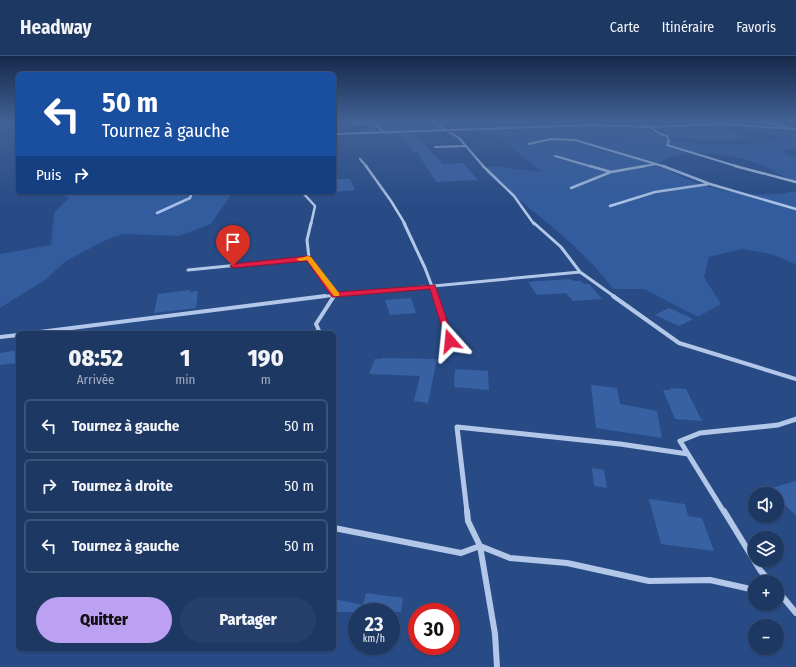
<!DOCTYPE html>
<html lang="fr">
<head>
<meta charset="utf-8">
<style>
  body { margin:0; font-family:"Fira Sans Condensed",sans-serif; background:#263f6a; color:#f1f3f6; height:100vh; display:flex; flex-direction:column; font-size:15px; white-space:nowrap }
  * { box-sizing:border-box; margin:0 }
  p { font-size:13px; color:#a1acbf }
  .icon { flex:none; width:22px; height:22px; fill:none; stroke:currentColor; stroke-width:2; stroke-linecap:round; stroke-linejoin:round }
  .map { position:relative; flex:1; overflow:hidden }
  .panel { position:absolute; left:16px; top:275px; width:320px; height:320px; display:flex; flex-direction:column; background:#1e3864; border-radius:6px; box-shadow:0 1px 3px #0004,0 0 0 1px #3c5278 }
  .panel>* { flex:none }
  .top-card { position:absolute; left:16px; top:16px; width:320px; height:122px; border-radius:6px; box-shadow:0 1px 3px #0004,0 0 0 1px #3c5278; background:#1a4fa0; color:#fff; overflow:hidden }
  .controls { position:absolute; left:748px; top:431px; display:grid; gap:8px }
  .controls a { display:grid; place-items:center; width:36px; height:36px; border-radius:50%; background:#1e3864; box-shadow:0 1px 3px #0004,0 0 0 1px #3c5278; font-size:20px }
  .speed { position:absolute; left:348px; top:547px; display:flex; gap:8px; font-size:20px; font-weight:700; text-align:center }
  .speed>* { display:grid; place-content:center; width:52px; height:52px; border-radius:50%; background:#1e3864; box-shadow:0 1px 3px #0004,0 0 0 1px #3c5278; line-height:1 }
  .speed small { font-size:10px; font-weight:400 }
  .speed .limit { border:6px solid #d22; background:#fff; color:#111 }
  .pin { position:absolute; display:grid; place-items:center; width:34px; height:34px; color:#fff; margin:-41px -17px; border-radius:50% 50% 50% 0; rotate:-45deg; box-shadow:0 0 4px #0007 }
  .pin .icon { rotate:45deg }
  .me { position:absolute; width:44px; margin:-22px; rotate:342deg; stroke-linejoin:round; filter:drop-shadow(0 0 3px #0008) }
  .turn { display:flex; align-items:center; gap:14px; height:84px; padding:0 20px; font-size:18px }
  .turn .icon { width:52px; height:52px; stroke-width:2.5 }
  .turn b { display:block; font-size:28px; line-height:34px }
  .then { display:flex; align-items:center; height:38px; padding:0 20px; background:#0003; gap:8px; font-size:15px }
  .eta { display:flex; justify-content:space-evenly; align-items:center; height:68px; text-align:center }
  .eta b { font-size:24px; font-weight:800; line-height:28px }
  .cta { display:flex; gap:8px; margin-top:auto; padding:8px 20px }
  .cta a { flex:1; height:46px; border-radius:24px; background:#bca0f2; color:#111; font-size:16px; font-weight:800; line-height:46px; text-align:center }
  .cta a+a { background:#263f6a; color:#f1f3f6 }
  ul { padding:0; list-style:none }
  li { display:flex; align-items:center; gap:12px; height:54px; margin:0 8px 6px; padding:0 12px; border:2px solid #3c5278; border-radius:6px }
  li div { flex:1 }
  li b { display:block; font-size:15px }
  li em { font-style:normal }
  header { display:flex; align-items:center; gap:24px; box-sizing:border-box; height:56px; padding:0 20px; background:#1e3864; border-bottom:1px solid #3c5278 }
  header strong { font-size:19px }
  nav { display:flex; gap:22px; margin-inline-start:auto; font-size:14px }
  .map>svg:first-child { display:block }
</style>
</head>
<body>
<header>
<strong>Headway</strong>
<nav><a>Carte</a><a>Itinéraire</a><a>Favoris</a></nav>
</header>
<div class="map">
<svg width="796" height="611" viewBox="0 0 796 611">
  <rect width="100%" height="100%" fill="#284b86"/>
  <path fill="#325c9e" d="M398,66h215l2,7 5,4h10l13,6 33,1 31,5h32l25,-2 14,-4 -5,-4 -31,-11 -1,-2h55v27l-14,1 2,3 12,5v26c-12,-6 -23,-15 -35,-19 -26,-11 -80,-19 -103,-1 40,25 92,37 138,27v76l-1,-3 -24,-10 -29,-5 -33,8 -5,20 17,27 -23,13 -54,-28h-31c-34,-46 -84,-80 -127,-116l4,-7 51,6 -31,-26 -10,-10 -31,-7 -68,6 -48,-3 21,-8z
    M56,136h178l-2,1 -21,31 -32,12 -56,-2 -17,6 -40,21 -21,19 -45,28v-54l51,-9 3,-32 15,-15z"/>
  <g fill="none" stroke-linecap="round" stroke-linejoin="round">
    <path stroke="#a8c1e8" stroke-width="2.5" d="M157,157l33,-15 2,-6"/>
  </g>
  <path fill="#3861a3" d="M389,66h14l6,7h-14z
    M713,71l33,9v3l-47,2 -5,-3 -23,1 -3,-5 -10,-5z
    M617,72l32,1 17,11 -35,1z
    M399,78h15l29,30 20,-1 15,17 -42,2 -19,-30h-3z
    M334,123h16l5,11 -21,2z
    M569,223l6,2h6l3,3h5l13,15 -29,2 -7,-8 -29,2 -9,-13z
    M190,234v2l8,-1 -2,17 -42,5 4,-19z
    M411,242l5,15 -26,2 -5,-15z
    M669,252l24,11 -14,7 -24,-11z
    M18,294v13l-18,2v-12z
    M382,302l55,1 -9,44 -14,-2 6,-25 -51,-2 6,-15h7z
    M455,313l33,2 1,19 -35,-3z
    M591,329l26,3 3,16 37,7 5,27 -66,-10z
    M670,332l16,1 16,32 -27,-2 -12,-29h8z
    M592,412l12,2 3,18 -13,-2z
    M796,425v34l-19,-17v-4h-4l-5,-5z
    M649,443l36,5 3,12 14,2 12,33 -53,-7z
    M366,537l37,5 -2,14h-67v-13l29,6z"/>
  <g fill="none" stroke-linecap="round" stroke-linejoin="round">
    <path stroke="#b3c8e8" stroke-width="2" d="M374,66l10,11
      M433,66l26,16 25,29
      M643,66l17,12 7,2 2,5 -2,4 72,22
      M753,66l23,2 9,3
      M350,68l29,-2
      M334,78l260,-9 57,2 72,-3 73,5
      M529,88l22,-5 24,1 91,27
      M435,91l30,-1
      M555,100l38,11
      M360,103l7,8
      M639,111l17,-3"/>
    <path stroke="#b3c8e8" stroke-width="2.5" d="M366,110l25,35 14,23
      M483,110l31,30 20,28
      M590,110l21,6 34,-6
      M663,110l47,18 86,25
      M735,110l61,16
      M571,132l40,-16
      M302,136l13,14 -4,18
      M610,150l45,-14 54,-8"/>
    <path stroke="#b3c8e8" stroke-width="3" d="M311,167l-4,17 2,18 26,37 -2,2
      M404,167l21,45 11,29
      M534,167l27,24 19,25 35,25
      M188,214l121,-12
      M317,241l263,-25"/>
    <path stroke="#b3c8e8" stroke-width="4" d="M435,240l15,45
      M613,240l66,47 117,36
      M32,277l293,-37
      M320,277l-4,-9 18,-28
      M0,281l18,-2"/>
    <path stroke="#b3c8e8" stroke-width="5" d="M467,456l-10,-85 163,17 68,10
      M724,456l-44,-71 20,-8 78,-8 18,-6"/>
    <path stroke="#b3c8e8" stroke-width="6" d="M467,455l1,10 12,25 30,12 57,5 82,18 61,-1 45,10
      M724,455l36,59 10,12
      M334,472l127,25 19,-7 15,88 2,33
      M777,534l19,23"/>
  </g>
  <linearGradient id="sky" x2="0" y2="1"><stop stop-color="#16294a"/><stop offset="0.43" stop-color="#426195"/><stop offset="1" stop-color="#426195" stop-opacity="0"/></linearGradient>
  <rect width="796" height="152" fill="url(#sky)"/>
  <path fill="#e11d48" stroke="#92132f" d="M308,200l3,1 26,35 98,-7 19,56 -4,3 -4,-3 -16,-52 -95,8h-3l-25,-36 -74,7 -3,-2 3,-2z"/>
  <path fill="#f59e0b" d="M308,200l3,1 28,36v3h-5l-27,-36 -7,1 -4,-2z"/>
</svg>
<div class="controls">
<a><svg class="icon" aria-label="sound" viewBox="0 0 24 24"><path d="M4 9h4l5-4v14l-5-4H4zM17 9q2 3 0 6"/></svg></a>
<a><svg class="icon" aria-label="layers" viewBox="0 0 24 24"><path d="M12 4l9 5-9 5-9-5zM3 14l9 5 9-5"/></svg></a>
<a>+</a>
<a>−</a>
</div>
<div class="speed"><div>23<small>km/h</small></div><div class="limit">30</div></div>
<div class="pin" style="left:233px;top:210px;background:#d93025"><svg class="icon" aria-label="arrive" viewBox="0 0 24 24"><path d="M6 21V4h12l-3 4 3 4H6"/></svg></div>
<svg class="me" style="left:450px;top:285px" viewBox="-20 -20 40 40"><path d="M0-17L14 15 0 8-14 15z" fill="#e11d48" stroke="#fff" stroke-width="4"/></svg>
<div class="top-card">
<div class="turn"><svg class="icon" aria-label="left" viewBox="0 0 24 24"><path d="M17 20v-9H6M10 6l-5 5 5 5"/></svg><div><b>50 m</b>Tournez à gauche</div></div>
<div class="then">Puis<svg class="icon" aria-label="right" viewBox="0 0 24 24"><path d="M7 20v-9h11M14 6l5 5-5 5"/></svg></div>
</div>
<section class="panel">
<div class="eta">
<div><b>08:52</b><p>Arrivée</p></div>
<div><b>1</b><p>min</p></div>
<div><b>190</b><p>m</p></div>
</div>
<ul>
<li><svg class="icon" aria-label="left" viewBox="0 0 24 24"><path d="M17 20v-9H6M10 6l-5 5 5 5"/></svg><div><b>Tournez à gauche</b></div><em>50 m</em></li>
<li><svg class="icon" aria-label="right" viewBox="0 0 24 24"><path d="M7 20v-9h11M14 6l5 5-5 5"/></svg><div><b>Tournez à droite</b></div><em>50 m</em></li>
<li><svg class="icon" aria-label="left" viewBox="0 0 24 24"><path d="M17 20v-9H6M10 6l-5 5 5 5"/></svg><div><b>Tournez à gauche</b></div><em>50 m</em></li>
</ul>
<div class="cta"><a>Quitter</a><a>Partager</a></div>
</section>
</div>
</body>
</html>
